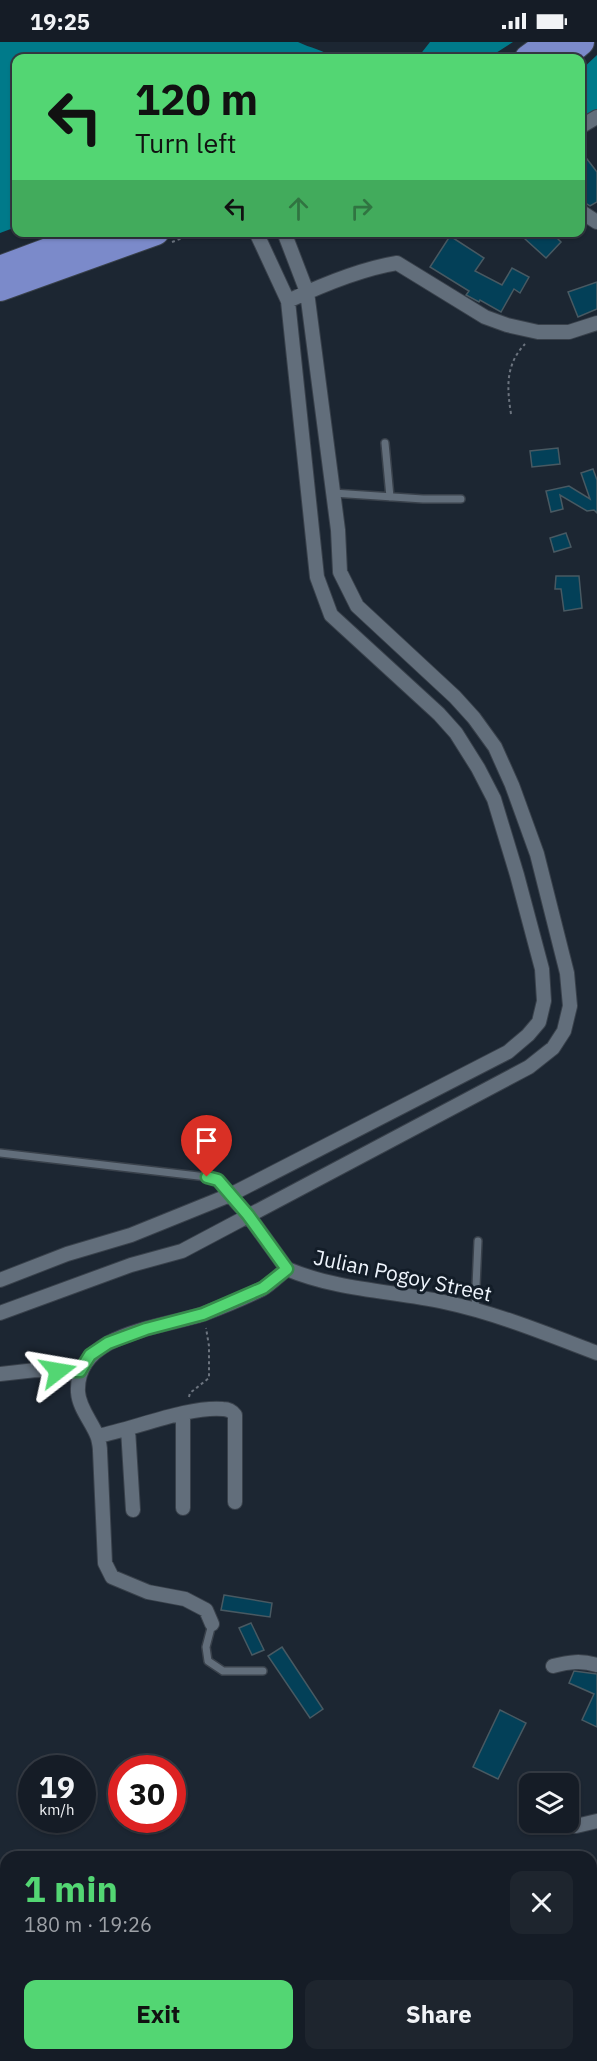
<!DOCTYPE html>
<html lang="en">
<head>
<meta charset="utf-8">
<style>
  body { margin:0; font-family:"IBM Plex Sans",sans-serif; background:#1e252e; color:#f1f3f6; height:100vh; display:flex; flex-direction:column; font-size:22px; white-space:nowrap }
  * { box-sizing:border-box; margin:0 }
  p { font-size:20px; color:#9da1a7 }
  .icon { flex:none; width:33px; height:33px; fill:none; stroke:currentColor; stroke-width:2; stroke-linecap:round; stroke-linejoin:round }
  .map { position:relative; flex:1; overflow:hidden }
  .details { position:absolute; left:0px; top:1809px; width:597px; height:210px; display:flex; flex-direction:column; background:#151c26; border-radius:18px 18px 0 0; box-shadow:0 2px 4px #0004,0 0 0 2px #343a43 }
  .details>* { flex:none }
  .banner { position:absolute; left:12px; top:12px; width:573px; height:183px; border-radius:12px; box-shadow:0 2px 4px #0004,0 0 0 2px #343a43; background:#53d673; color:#111; overflow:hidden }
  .buttons { position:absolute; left:519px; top:1731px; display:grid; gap:12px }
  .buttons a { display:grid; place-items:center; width:60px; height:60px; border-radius:12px; background:#151c26; box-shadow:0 2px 4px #0004,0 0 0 2px #343a43; font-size:30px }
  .speed { position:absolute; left:18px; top:1713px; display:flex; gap:12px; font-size:30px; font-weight:700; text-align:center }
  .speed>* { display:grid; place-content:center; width:78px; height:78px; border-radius:50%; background:#151c26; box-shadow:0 2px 4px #0004,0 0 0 2px #343a43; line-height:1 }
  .speed small { font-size:15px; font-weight:400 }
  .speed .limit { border:9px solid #d22; background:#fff; color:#111 }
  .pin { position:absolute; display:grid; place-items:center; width:51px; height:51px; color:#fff; margin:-62px -26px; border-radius:50% 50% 50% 0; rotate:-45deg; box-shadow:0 0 6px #0007 }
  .pin .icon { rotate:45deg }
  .me { position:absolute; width:66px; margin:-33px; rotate:76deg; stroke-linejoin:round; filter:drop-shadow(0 0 4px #0008) }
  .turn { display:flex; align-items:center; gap:21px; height:126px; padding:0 24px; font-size:27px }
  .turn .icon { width:78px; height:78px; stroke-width:2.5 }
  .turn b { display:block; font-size:42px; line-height:51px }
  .lanes { display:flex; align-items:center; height:57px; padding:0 24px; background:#0003; justify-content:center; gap:30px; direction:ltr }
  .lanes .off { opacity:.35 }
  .round { display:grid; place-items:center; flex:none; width:63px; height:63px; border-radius:12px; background:#1e252e }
  .overview { display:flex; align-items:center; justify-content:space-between; height:102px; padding:0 24px }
  h1 { font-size:36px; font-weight:700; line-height:45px; color:#53d673 }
  .action { display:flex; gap:12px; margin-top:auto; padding:12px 24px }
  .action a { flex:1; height:69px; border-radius:12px; background:#53d673; color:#111; font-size:24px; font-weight:700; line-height:69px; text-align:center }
  .action a+a { background:#1e252e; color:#f1f3f6 }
  .status { display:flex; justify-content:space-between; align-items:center; height:42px; padding:0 30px; background:#151c26; direction:ltr }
  .status svg { height:16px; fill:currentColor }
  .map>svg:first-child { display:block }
</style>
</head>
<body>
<div class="status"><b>19:25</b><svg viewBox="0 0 49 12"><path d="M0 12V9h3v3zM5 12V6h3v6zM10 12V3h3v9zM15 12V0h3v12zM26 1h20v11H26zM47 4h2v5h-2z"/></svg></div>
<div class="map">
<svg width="597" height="2019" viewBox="0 0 597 2019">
  <rect width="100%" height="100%" fill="#1c2632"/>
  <path fill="#007a8a" d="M0,0h298c12,6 26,8 36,16h-318v169l-16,6z
    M430,0h83l-25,16h-79l10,-2z
    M597,13v57l-17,10v-51z"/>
  <path fill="#034058" stroke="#485962" stroke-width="1.5" d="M587,117l10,13v30l-7,4 -10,-6v-36z
    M531,190h20l10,10 -15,16 -21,-19z
    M450,194l34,22 -9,13 27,14 10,-17 17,9 -9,16 -6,-4 -13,23 -21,-12 -1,2 -13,-7 3,-4 -39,-24z
    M597,240v27l-19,8 -10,-25z
    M558,406l2,16 -28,3 -2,-16z
    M593,427l4,11v33l-3,-3 -7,1 -27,-16 3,14 -12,3 -5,-21 23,-5 21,13 -9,-26z
    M566,491l5,14 -17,5 -4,-14z
    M556,534h23l3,32 -18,3 -3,-22h-6z
    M224,1553l48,8 -2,14 -49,-7z
    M251,1581l13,27 -12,5 -13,-27z
    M282,1605l41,62 -13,9 -42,-62z
    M574,1629l23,3v53l-15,-7 12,-26 -25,-11z
    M500,1668l26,13 -28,56 -25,-12z"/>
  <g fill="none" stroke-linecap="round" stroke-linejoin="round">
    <defs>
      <path id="service" d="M385,401l5,54
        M333,451l90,6h38
        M0,1111l207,24 11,3 12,15
        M475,1267l3,-68
        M212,1582l-6,23 2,14 15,10h40"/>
      <path id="minor" d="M580,85l17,-10
        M580,169l17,11
        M288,259c34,-16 72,-32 109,-38l88,54 22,8 31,7h31l28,-9
        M230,1153l18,20 39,54
        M287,1227c50,21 105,22 157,33 52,11 103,32 153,51
        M0,1238l67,-26 64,-19 99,-40 278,-143 20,-17 11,-13 5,-21 -2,-32 -25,-94 -23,-76 -16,-31 -22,-35 -17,-19 -108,-99 -14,-38 -29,-276 -32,-69
        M0,1271l131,-48 51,-14 347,-184 24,-19 11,-17 6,-25 -3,-33 -30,-119 -25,-69 -17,-38 -21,-29 -19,-21 -98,-91 -17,-34 -2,-42 -31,-238 -23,-60
        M0,1332l36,-4 44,1
        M183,1372v94
        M128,1387l5,81
        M98,1394c36,-7 90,-30 125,-27 6,0 9,2 12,6v87
        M212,1582l-6,-14 -21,-11 -37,-7 -36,-15 -7,-14 -5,-112c0,-4 -1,-9 -2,-13 -5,-15 -19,-29 -20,-46 -3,-59 83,-64 125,-78 19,-7 41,-16 59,-25 9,-5 17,-14 25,-20
        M553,1624c16,-4 28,-6 44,-1
        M568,1780l8,4 21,-5
        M591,1983l6,-2
        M0,1992l6,6
        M23,2013l6,6"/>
      <path id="motorway" d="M528,16l22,-16
        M562,16l19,-16
        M0,227l99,-37
        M0,246l156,-56"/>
    </defs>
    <use href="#service" stroke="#39414b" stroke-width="10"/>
    <use href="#minor" stroke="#39414b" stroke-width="16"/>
    <use href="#motorway" stroke="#39414b" stroke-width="28"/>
    <path stroke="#6c747f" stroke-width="2" stroke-dasharray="3 3" stroke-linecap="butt" d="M500,16l9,-6
      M172,200l27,-10
      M511,372c-4,-26 -6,-49 14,-70
      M189,1355l1,-4 19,-15v-32l-3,-18"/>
    <use href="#service" stroke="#626e7b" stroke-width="7"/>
    <use href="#minor" stroke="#626e7b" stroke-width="14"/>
    <use href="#motorway" stroke="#7b8aca" stroke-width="26"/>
  </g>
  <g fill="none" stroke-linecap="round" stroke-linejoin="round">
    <defs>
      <path id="route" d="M58,1329h22l10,-16 18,-12 38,-14 57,-15 60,-26 24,-19 -39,-54 -30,-35 -11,-3"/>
    </defs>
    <use href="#route" stroke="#368b4b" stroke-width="15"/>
    <use href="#route" stroke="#53d673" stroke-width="10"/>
  </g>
  <g text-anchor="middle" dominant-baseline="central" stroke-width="6" stroke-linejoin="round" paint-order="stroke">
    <g font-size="21" fill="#eef4fc" stroke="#131d28">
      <text transform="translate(403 1233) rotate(12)">Julian Pogoy Street</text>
    </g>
  </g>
</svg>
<div class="buttons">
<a><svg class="icon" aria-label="layers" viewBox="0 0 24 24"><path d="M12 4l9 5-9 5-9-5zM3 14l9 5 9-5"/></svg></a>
</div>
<div class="speed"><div>19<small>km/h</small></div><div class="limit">30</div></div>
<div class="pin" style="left:207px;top:1135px;background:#d93025"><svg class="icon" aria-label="arrive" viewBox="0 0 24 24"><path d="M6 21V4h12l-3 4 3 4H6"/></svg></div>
<svg class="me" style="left:58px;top:1329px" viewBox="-20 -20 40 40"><path d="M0-17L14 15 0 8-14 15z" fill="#53d673" stroke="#fff" stroke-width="4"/></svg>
<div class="banner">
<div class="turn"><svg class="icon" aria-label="left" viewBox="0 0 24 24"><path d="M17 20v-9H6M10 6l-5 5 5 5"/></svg><div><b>120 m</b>Turn left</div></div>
<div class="lanes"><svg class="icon" aria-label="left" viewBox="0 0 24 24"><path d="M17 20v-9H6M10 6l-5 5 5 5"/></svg><svg class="icon off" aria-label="ahead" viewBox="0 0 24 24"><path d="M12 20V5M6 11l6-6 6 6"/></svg><svg class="icon off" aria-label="right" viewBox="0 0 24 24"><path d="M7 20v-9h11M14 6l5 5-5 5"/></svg></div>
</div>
<section class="details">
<div class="overview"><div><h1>1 min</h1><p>180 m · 19:26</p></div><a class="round"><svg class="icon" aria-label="close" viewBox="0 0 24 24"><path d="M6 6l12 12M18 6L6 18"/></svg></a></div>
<div class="action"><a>Exit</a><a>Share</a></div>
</section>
</div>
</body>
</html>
